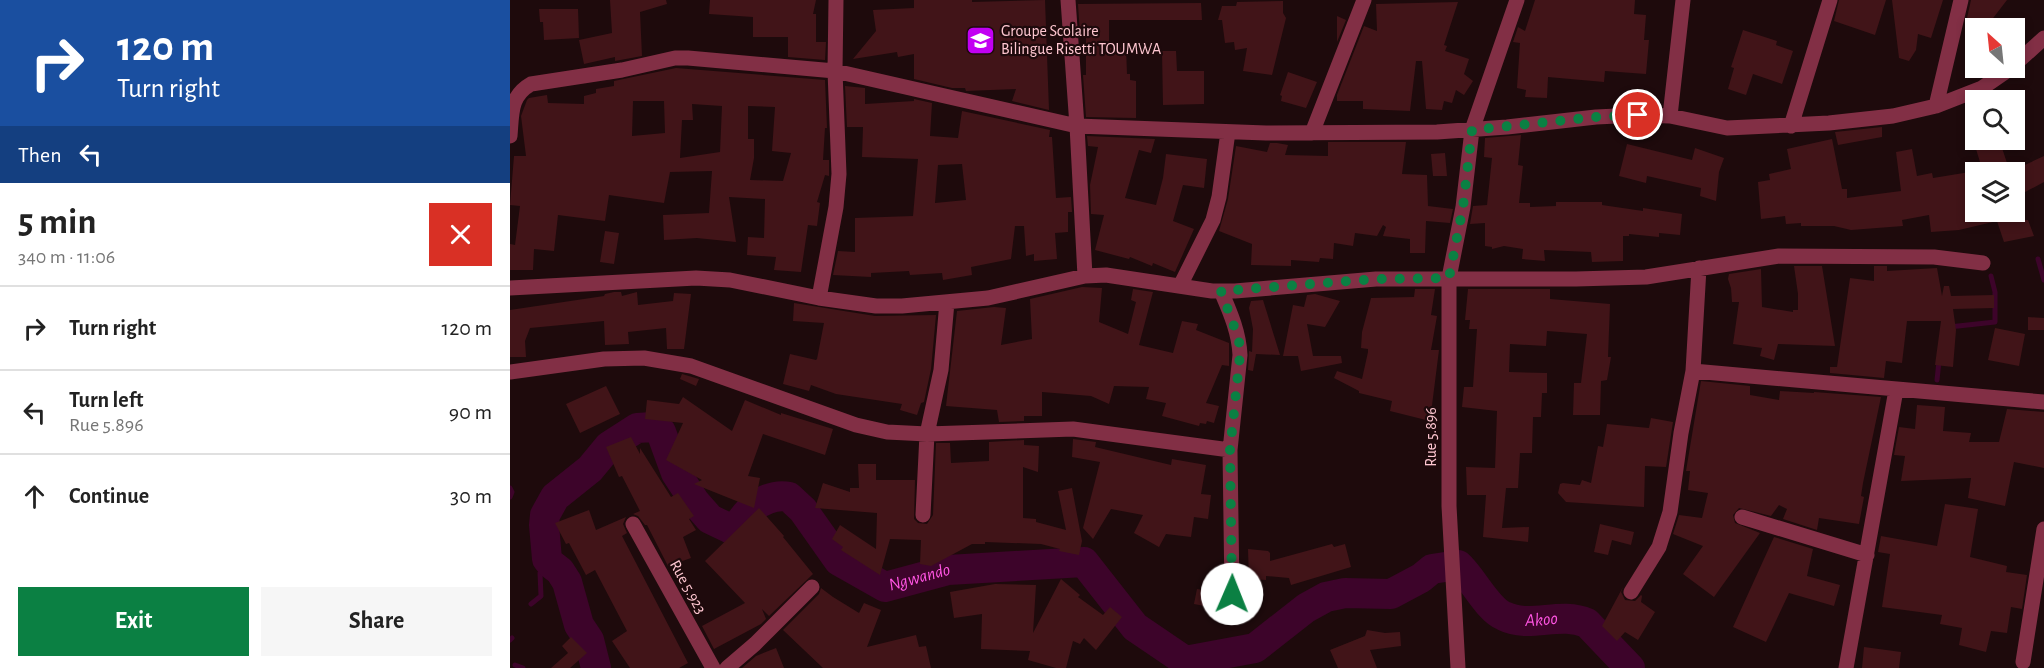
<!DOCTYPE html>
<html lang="en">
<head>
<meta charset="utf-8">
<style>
  body { margin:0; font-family:"Alegreya Sans",sans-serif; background:#f6f6f6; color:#222; height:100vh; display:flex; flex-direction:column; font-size:22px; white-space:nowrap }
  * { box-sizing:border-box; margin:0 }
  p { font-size:20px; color:#767676 }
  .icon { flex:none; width:33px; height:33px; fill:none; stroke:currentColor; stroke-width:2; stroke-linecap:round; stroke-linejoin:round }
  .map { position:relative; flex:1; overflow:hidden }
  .drawer { display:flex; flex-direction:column; background:#fff; width:510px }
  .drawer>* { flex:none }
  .banner { background:#1a4fa0; color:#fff; overflow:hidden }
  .needle { width:39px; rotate:333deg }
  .buttons { position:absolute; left:1455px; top:18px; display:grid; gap:12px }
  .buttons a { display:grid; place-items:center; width:60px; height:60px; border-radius:0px; background:#fff; box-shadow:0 3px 9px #0003; font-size:30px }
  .pin { position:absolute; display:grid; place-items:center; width:51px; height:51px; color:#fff; margin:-26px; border:3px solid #fff; border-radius:50%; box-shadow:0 2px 6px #0007 }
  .me { position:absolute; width:66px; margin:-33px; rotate:1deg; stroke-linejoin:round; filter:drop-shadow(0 0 4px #0008) }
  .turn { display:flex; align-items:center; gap:21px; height:126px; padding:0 18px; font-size:27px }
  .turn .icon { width:78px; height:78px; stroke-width:2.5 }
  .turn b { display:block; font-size:42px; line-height:51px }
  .then { display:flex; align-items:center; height:57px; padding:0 18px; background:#0003; gap:12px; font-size:22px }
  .round { display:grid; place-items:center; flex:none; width:63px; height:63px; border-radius:0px; background:#f6f6f6 }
  .head { display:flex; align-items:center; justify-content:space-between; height:102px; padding:0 18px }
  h1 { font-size:36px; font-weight:600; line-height:45px }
  .button { display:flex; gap:12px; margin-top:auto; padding:12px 18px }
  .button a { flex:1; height:69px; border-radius:0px; background:#0b8043; color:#fff; font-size:24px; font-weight:600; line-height:69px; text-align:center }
  .button a+a { background:#f6f6f6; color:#222 }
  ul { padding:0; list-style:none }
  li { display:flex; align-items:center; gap:18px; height:84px; padding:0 18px; border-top:2px solid #e0e0e0 }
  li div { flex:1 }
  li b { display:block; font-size:22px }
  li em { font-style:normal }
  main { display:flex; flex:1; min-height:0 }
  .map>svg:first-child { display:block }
</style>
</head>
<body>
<main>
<section class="drawer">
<div class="banner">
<div class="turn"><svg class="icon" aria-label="right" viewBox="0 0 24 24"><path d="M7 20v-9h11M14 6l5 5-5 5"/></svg><div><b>120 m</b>Turn right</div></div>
<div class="then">Then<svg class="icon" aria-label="left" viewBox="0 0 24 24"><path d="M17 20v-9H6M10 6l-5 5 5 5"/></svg></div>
</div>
<div class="head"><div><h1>5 min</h1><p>340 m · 11:06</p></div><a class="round" style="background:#d93025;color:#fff"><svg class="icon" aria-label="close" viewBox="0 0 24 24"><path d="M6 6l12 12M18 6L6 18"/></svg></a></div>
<ul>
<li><svg class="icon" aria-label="right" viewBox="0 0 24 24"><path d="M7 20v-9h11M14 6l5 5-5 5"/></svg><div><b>Turn right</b></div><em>120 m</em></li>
<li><svg class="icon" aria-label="left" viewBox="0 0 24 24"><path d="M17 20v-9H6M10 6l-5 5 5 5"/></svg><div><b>Turn left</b><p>Rue 5.896</p></div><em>90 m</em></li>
<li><svg class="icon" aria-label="ahead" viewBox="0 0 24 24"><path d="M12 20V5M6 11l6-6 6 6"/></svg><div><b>Continue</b></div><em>30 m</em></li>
</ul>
<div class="button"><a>Exit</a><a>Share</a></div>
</section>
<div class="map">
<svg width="1534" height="668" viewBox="0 0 1534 668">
  <rect width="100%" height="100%" fill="#1e0a0c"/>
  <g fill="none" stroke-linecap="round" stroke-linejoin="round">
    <path stroke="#3d042a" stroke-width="5" d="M1528,259l6,21
      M1439,327l46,-5v-30l-4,-16
      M1427,380l2,-19
      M0,488l2,4 -2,5
      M21,604l10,-8 -1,-23 6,-7
      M0,640l2,-2
      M5,665l8,3"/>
    <path stroke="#3d042a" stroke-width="30" id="s1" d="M86,668l-7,-28 -10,-15 -12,-43 -7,-11 -9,-7 -4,-5 -3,-34 1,-10 10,-18 35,-28 19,-23 28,-18 16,-1 8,5 15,41 19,29 15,17 23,11c7,-6 10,-13 16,-19 10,-10 26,-17 40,-14l14,13 36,51 46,26 63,-17 136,-8 51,65 50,34 70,-13 51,-40 20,-11 19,-4 46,1 30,-16 11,-9 26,-4c14,12 29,44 46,51 26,13 56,-5 83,7l43,45"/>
  </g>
  <path fill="#411418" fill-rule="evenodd" d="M100,0h56l1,4 -27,8 2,44 -27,5v-4l-31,7 -5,-24 33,-7z
    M200,0h106l-3,14h3v28h10l-1,18 -37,-3v-20h-35v-20l-44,-3z
    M404,0h58v2l73,-2 4,110 -37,-9 4,-12 -50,2 -1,-3h-13l-38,-9v-25l-16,3 -1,-5 -44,7 23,-28 -3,-21 41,-2z
    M1025,0h100l-1,14 12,1 -2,25h5l-3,34 -41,-3 -1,11 -56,-5 -1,21 -22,-1 1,-7 -9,-2 3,-45 -7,-1 5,-15 7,4z
    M1329,0h47l-11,35 -41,-14z
    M1382,0h51l-12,38 -13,-4 -2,16 -7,11 -10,-3z
    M1461,0h36l-20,26 -12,-1 -8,-7z
    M773,1v12l3,5 -14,57 -29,-4 4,-23 -12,2 -1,-8 -9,1 -3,-23h-4l4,-14h14l1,-4z
    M948,2l-14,43 3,1 -2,5 24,8 -5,15 9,7 -9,14 -8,-5 -4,13 -8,-2 -2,9 -16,-1 -4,-48h-6l-6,50 -47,-2v-8h-26v-6l27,-69 13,5 -1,-27z
    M691,3l1,17h-93v28l17,-1 1,27h3v6l6,1v37l-50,-1 -3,-42h3v-41h-6l-2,-30z
    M29,9h39l1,29 -35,2 -1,-18h-3z
    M827,16l9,4 -9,22z
    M1233,30l34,11 -1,4 17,6 -11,33 -29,-10 -7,21 -18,-6 6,-21 -3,-1z
    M652,51h14l1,20h27v33l-41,1z
    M166,68l149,12 2,48h-2l-2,32h6v16l-4,-1 -8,27 3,1 -3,23 -9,-1 -7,47 -27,-2 2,-13 -29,-2 1,-18 16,1 1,-39 -36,-2 7,45 -39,-4 -33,2 -1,-25 46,-2 3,-42 -42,1 -6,31 -55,-8 -4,26 -47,-6 -4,36 -20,-2 -1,21h-23v-26l5,1 5,-39 -10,-1 4,-49h12l-5,-40 6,-16 2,-2 18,-3 1,8 36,1v-8l12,-3v-4l18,-3v-5zM123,101h31l1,32 -33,3zM182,104l30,2 -2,46 -40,6 2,-38h11zM238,106l27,1 -3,44 19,2 -8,28 -33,-1 4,-22v-19h-6z
    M778,72l29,10 -11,26 -25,-7 1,-5 -2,-1z
    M335,86l20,2v16l49,-3v-2l18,4 -2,33 28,2 4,-27 88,19 -1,7h3l4,61 15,-1 1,15h-4v20l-13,1 2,26 -23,2v-7l-8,2 -2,-30h-9l-4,33 -40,8 1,8 -29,5 -1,-7 -32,2 -1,-4 -38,2v4l-38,-2 5,-24 17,1v-34l58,-2 5,-57 -56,-2 1,-30h-16zM452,164l4,36 -31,3 3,-38z
    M1372,127v10l-44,8 -3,-13z
    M1011,135l-3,30 5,1 -4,37h11v4l26,-1v-4h46v3l41,6v-3l39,6 -2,21 -21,-2v4l-30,-3v2h-6v25l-31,1 -1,-10 -47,-2 1,11 -23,-2 1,-10 -19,-3 -12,3v-2l-7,-1v-23l-15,1 3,-18 14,-1 5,-47 -8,-1 1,-19z
    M577,136l68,3 -4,14 -12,-3 -14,48 31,7 7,-27 3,-24 41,5 -3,29 -21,-3 -10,36 21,8 -19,43 -22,-9 -1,3 -22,-9 -1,2 -34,-9 9,-35 -13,-1 -1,-29 8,-38 -10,-1z
    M1322,139l10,50h5v9l54,-7 -5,-39 16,-3 5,27 15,-3 1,5 43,-7v41h45l3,8h4l6,16 -30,6 -7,-21 -38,9 -28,2 -2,-17 -27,5 1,6 -52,4 -17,-4h-33v-3l-15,1 -1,-8 -24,3 -3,-37 12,-2 -1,-6 22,-5 -4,-20z
    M818,142h78l-4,32 25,1 1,31 25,3 -3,14 -24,-2 -1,32h-15v-14l-27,-3 3,-9 -3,-2 -6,11 -22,-3 -2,13 -19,-3 -1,16 -13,-1 -1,4 -28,-2v6l-40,-1 1,-21 -33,-13 9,-32 8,-53 31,6 3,-9h7l11,2 -3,10 43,1z
    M1117,144l65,16 3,-12 29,10 -5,14 -3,29 -16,-5 1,-8 -54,-12 -1,7 -27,-7z
    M1491,145l9,27h-27l-7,-23z
    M935,153l2,23h-14l-2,-22z
    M1534,156v26l-30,16v-28z
    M95,231l14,2 -5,31 -14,-2z
    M1284,266h28l13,80 -57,-2 -4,16 -14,-4 2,-8 -29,-4 6,-42h-7l-1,-14 -3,-9 1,-5 32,-5 1,38 31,5v-2h5v-16z
    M1364,266h13v5l50,-3 5,28 2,-10h5l2,10 43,-1v13l-41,1 3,21 -3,37 -18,-2 6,-44h-34l-5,42 -16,-2 -2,17 -54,-5v-6h7l13,-89 24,3z
    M572,287l20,1 -3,34 29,12 8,-32 -5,-2 2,-11 20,3 -14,53 34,8 9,-32 16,3 -2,6 33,13v23l-7,-1 -16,38 13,3 -5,17 -7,-2 -1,3 -6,-1 -1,3 -37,-10 4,-13 -20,-4 3,-12 -35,-1 -5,18 -18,-8 -49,-4v24h-18v5l-25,1 -2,-12 -51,-4 11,-95 37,-4 12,1 -5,37 31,-6 -2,-40z
    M905,289h20l-4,26 6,1 -6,34h8l-9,71 -40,-10 2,-10 -33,-8v-2l-25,-13 3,-7 25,8 6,-27v-3l-7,-1 1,-16 9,-34 43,-1z
    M958,289h82v10l60,5 -2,53h3l-4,23 -6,1 -1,34h-27l1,-32h7l6,-49 -40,-3 -1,15 -36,-2 -1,28 38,1v20h-5l-1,24h-8l-1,36h-12l-2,35h-12l-4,40 27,-1 -1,15 -45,-5 3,-42h-19l-1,-28 29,1 2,-57 -35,-4 2,-20h9l4,-58h-8l1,-9h-5z
    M104,292h7l1,4 15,-4 1,13 35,-4 1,-8 17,1 -7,55h-17l-1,-21 -38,4 1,12 -24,1 -1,-24 -74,7 -5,13 1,16h-16v-47l94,-14 1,-2z
    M805,294l25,7 -15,26 -18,-3 6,32h28l1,7 -41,8 -3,-15h-15l10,-51 11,2 3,-12z
    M753,300l17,55 -24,-1 -3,17 -5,-1 1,-19 3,1 1,-23 -4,-21 2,-7z
    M284,303l81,13 61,-1 -5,54 -7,33 -3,1 -4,12 -17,-5 2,-6 -66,-10 -25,-9 -2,6 -26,-7 7,-30 26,6 1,-1 7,-36 -31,-2z
    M1518,317l16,1v12h-16z
    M1485,328l30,6 -6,32 -31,-6z
    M172,374l17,5 -3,7 -16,-7z
    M1191,381l49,5v9l29,5 1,-9 34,2v-1l67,5 -18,86 -2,13 3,1 -5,27 -40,-6 -2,12 -34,-11 4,-10 -8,-4 -8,11 -32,-8 -6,7 2,8 25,10 -46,64 -31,-23 20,-28 -30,-12 6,-19 23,3 6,-25 -20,-3 2,-19h-4z
    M96,386l14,28 -40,19 -14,-29z
    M173,397l49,34 13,-31 36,15v-2l52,16 -8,26 -62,-21 -15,42 12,2 -6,30 -60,-24 8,-4 -36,-20 17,-37 -38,-4 2,-19 32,4z
    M1407,405l28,2 -2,24 28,2 -2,9h30l8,-33 37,3v56l-30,-6 -9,44 -37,-8 3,-20 -70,3 4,-25 -11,-1 5,-28 16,2z
    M1141,418l22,4 -7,45 -21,-1 -1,41 -78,-5 -8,-9 2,-9 3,-1 17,2 2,-5 9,3 7,-37 5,1 4,-23 42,4z
    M121,437l9,17v-6l31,49 7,-4 16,23 -5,3 7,11 -13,7 8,21 -23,8 -21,-41h-2l-7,-9 -5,-2 7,-3 -18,-35 -3,1 -13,-30z
    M563,439l23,3 -1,5 76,18 1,-6 34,6 -5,29 10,1 -3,24 -14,-2 -3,20 -25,-3 -7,13 -25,-14 9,-18 -32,-6 -18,30 -10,-11 17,-66 -28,-5z
    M514,440v5l15,1 -1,26 -15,-5v51l13,1v3l30,8 -8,-39 14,-3 10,53 -3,14 -20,-4 1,-2 -19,-5 -56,-2v2h-13l-41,22 -11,-2 1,-24 -31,-1 -10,36 -39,-25 2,-3 -11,-8 8,-14 36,24 1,-36 -62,-5 8,-25 27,9v-4h9l-1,-24h18v16h39l-1,39 4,4 9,1 6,-9 3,-72h14l1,20 38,-2v-19z
    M1435,504l33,5 -8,48 37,9 -1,6 21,3 -5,34 -11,-2 -4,26 -16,-2 -5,21 -27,-7 3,-17 -22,-4 2,-9 -60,-8 8,-53 -12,-2 3,-16 56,10z
    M249,508l25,28 -1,1 30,37 -44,42 -7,-7 4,10 -5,5 -47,25 -12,-23 43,-23 -40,-42z
    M79,510l7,20 30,-13 -3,7 4,9 -5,3 66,127 -9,5h-49l-18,-27 15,-10 -32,-61 -9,5 -17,-32 -3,1 -11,-21z
    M1090,524l34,8 -3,13 -19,-5 -4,15 -14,-3z
    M1264,537l39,12 -6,27 33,9 -6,21 -45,-13 -23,49 -33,-15z
    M822,544l2,3 11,-3 6,23 -60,18 -2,-7 -23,-2v4l-17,-1 -1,-30 20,2 2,2v8z
    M551,579l19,16 -2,2 25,18 7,-8 12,10 -26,33 -12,-12 -4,6 -7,-3 -7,27h-10l-28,-8 2,-9 -49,-2 1,-35 -28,4 -4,-26 45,-8 41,1 -3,48z
    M1113,587l-2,5 4,8 10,1 6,-6 1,1 -1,6 14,10 -17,28 -13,-8 -8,9 -15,-15z
    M311,588l12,9 26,16 5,-10 17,7 -14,37 49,-12 3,12 7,-1 5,22h-108l-40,-38 36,-36z
    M687,589l25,4 -2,16 -26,-5z
    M857,630l18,3 15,-1 1,14 -31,4 7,18h-39l-8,-18 35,-14z
    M61,637l16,16 -17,15h-19l17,-15 -6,-7z
    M1354,647l37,5 -2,16h-37z
    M266,648l8,20h-42l14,-12z"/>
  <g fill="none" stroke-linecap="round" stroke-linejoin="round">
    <path stroke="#822f45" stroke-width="15" d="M558,0l9,126 8,150
      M1504,65l30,-27
      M1426,106l25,-106
      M1160,116l13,-116
      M1281,126l39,-126
      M802,133l52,-133
      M0,136c2,-23 0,-40 21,-52l91,-14 53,-12h13l147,13 242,55 189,7 171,-1 70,-5 89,-10 42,-2 32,1 57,12 102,-5 64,-7 43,-10 46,-18 29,-20
      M1189,268l-6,103 351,31
      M670,286l33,-66 6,-23 9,-65
      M0,288l186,-10 34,2 89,18 57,8h26l86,-8 97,-22 21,-1 106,16h23l141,-12h200l70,-2 133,-21 155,1 49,6
      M711,291c9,21 18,41 19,64l-10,95 2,144
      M309,298l17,-91 3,-33 -4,-103 1,-71
      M0,372l94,-13 40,-1 47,8 165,59 31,7 40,2 146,-5 157,21
      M413,515l4,-81 14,-64 6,-68
      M1232,517l125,38
      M123,524l80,144
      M1121,592l28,-45 11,-35 11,-79 12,-62
      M1513,662l21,-133
      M217,668l28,-24 57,-57
      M948,668l-9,-162v-228l14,-71 9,-77 45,-130
      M1336,668l50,-278"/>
  </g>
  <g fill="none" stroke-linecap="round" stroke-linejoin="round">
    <path stroke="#0b8043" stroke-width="10" stroke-dasharray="0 18" d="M722,594l-2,-144 10,-95 -1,-15 -18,-49 155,-12 73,-1 14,-71 9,-77 124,-13 42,-2"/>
  </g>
  <defs>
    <symbol id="school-square" viewBox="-11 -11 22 22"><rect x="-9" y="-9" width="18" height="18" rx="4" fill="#c200f2" stroke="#1e0a0c"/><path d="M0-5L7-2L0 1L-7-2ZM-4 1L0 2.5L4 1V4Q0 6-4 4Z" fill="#fff"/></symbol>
  </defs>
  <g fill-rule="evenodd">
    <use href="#school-square" x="454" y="24" width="33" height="33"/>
  </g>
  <g text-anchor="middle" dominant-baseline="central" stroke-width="4.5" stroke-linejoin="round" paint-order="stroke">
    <g font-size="16" fill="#ffc7d1" stroke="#1e0a0c" text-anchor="start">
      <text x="491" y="31">Groupe Scolaire<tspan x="491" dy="18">Bilingue Risetti TOUMWA</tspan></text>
    </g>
    <g font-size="16" fill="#ffc7d1" stroke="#1e0a0c">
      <text transform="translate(921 437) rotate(-90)">Rue 5.896</text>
      <text transform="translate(178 587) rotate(61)">Rue 5.923</text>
    </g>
    <g font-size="18" font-style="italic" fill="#ff55e3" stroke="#1e0a0c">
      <text stroke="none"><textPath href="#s1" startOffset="686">Ngwando</textPath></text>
      <text stroke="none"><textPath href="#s1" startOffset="1401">Akoo</textPath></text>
    </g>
  </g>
</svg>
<div class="buttons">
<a><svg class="needle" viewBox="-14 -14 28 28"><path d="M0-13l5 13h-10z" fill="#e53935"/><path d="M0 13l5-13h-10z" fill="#767676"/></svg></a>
<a><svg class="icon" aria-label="search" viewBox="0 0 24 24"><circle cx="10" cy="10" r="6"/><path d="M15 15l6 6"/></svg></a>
<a><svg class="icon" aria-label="layers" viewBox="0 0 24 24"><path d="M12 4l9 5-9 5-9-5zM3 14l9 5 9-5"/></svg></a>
</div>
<div class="pin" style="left:1128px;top:115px;background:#d93025"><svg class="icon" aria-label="arrive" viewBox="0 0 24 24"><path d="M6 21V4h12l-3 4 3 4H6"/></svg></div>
<svg class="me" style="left:722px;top:594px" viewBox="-20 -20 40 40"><circle r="19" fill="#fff"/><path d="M0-13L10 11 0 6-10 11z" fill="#0b8043"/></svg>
</div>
</main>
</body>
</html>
